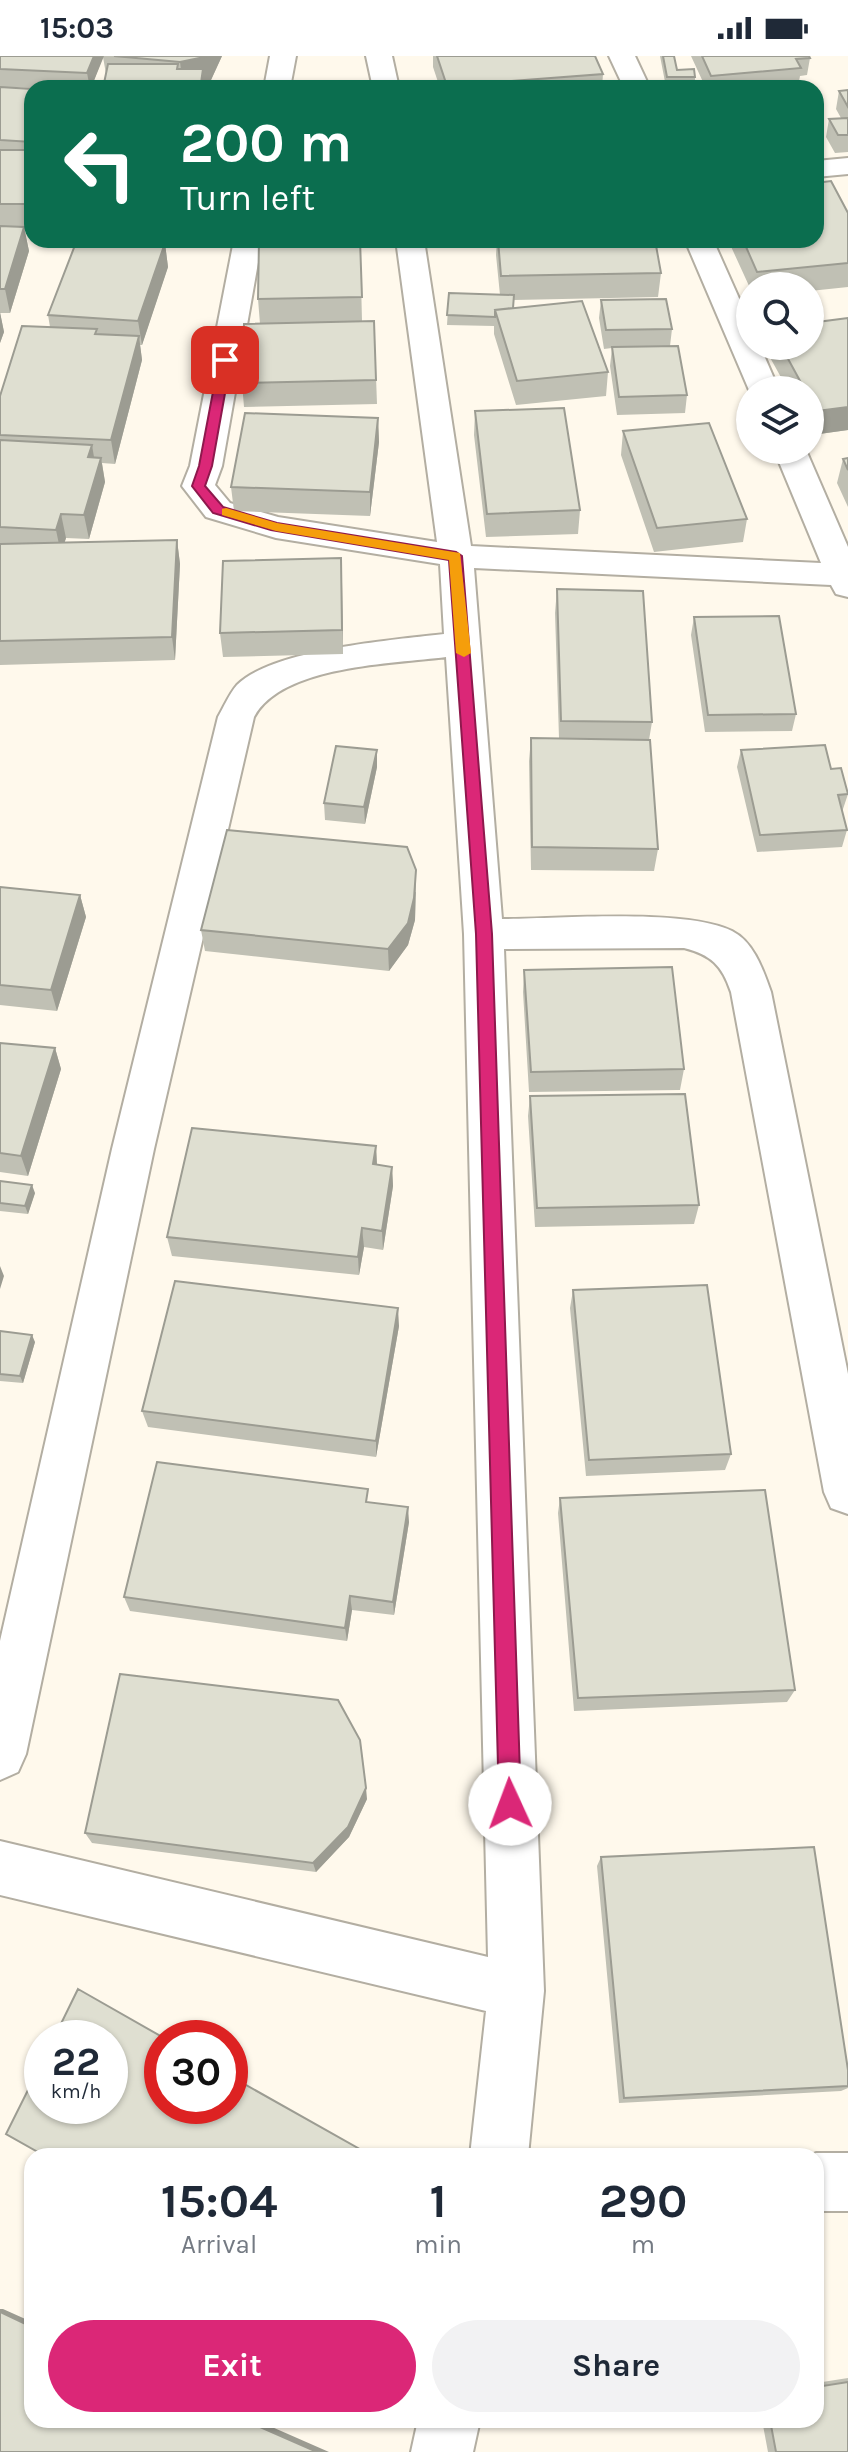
<!DOCTYPE html>
<html lang="en">
<head>
<meta charset="utf-8">
<style>
  body { margin:0; font-family:Karla,sans-serif; background:#f2f2f3; color:#1f2937; height:100vh; display:flex; flex-direction:column; font-size:30px; white-space:nowrap }
  * { box-sizing:border-box; margin:0 }
  p { font-size:26px; color:#747a83 }
  .icon { flex:none; width:44px; height:44px; fill:none; stroke:currentColor; stroke-width:2; stroke-linecap:round; stroke-linejoin:round }
  .map { position:relative; flex:1; overflow:hidden }
  .details { position:absolute; left:24px; top:2092px; width:800px; height:280px; display:flex; flex-direction:column; background:#fff; border-radius:24px; box-shadow:0 2px 6px #0004 }
  .details>* { flex:none }
  .top-card { position:absolute; left:24px; top:24px; width:800px; height:168px; border-radius:24px; box-shadow:0 2px 6px #0004; background:#0b6e4f; color:#fff; overflow:hidden }
  .controls { position:absolute; left:736px; top:216px; display:grid; gap:16px }
  .controls a { display:grid; place-items:center; width:88px; height:88px; border-radius:50%; background:#fff; box-shadow:0 2px 6px #0004; font-size:40px }
  .speed { position:absolute; left:24px; top:1964px; display:flex; gap:16px; font-size:40px; font-weight:700; text-align:center }
  .speed>* { display:grid; place-content:center; width:104px; height:104px; border-radius:50%; background:#fff; box-shadow:0 2px 6px #0004; line-height:1 }
  .speed small { font-size:20px; font-weight:400 }
  .speed .limit { border:12px solid #d22; background:#fff; color:#111 }
  .pin { position:absolute; display:grid; place-items:center; width:68px; height:68px; color:#fff; margin:-34px; border-radius:16px; box-shadow:0 4px 12px #0006 }
  .me { position:absolute; width:88px; margin:-44px; rotate:358deg; stroke-linejoin:round; filter:drop-shadow(0 0 6px #0008) }
  .turn { display:flex; align-items:center; gap:28px; height:168px; padding:0 24px; font-size:36px }
  .turn .icon { width:104px; height:104px; stroke-width:2.5 }
  .turn b { display:block; font-size:56px; line-height:68px }
  .eta { display:flex; justify-content:space-evenly; align-items:center; height:136px; text-align:center }
  .eta b { font-size:48px; font-weight:700; line-height:56px }
  .primary-button { display:flex; gap:16px; margin-top:auto; padding:16px 24px }
  .primary-button a { flex:1; height:92px; border-radius:48px; background:#db2777; color:#fff; font-size:32px; font-weight:700; line-height:92px; text-align:center }
  .primary-button a+a { background:#f2f2f3; color:#1f2937 }
  .status { display:flex; justify-content:space-between; align-items:center; height:56px; padding:0 40px; background:#fff; direction:ltr }
  .status svg { height:22px; fill:currentColor }
  .map>svg:first-child { display:block }
</style>
</head>
<body>
<div class="status"><b>15:03</b><svg viewBox="0 0 49 12"><path d="M0 12V9h3v3zM5 12V6h3v6zM10 12V3h3v9zM15 12V0h3v12zM26 1h20v11H26zM47 4h2v5h-2z"/></svg></div>
<div class="map">
<svg width="848" height="2396" viewBox="0 0 848 2396">
  <rect width="100%" height="100%" fill="#fff9ec"/>
  <g fill="none" stroke-linecap="round" stroke-linejoin="round">
    <defs>
      <path id="minor" d="M270,0h26l-6,32h-26z
        M366,0h26l7,32h-26z
        M609,0h26l15,32h-26z
        M848,102v16l-32,3v-16z
        M234,184h28l-40,226 -7,19 15,18 48,14 159,25 -41,-302h28l47,306 350,17 -47,-113h32l42,97v50l-12,-3 -5,-9 -357,-17 28,351c56,0 183,-11 230,12 22,11 31,39 39,61l77,382v140l-17,-6 -7,-16 -93,-500c-9,-27 -20,-37 -47,-44l-180,1 40,1042 -16,165h-58l16,-145 -486,-116v-54l488,116 -24,-1023 -18,-277c-53,7 -164,8 -192,60l-100,432 -128,605 -8,18 -18,8v-139l112,-492 106,-432c6,-10 11,-23 19,-32 36,-36 157,-45 207,-51l-4,-70 -164,-26 -70,-21 -24,-31 8,-20z
        M685,184h28l37,83v23h10l19,44h-30z
        M816,2097h32v58h-32v-55h-7z
        M418,2364h62l-7,32h-62z"/>
    </defs>
    <use href="#minor" stroke="#b3aea2" stroke-width="4"/>
    <use href="#minor" fill="#fff" fill-rule="evenodd"/>
  </g>
  <path fill="#c0c0b4" d="M0,0h222l-11,24 -7,1 1,2 -99,-9 -3,-17 -12,31h-59l-32,-1z
    M433,0h162l8,18 -1,14h-162l-7,-21z
    M660,0h14l3,14 18,7v5h8l-12,-26h118l1,2 -3,17 -7,1 -2,10 -22,2h-84l1,-1h-27z
    M0,31l32,2v139h-8l5,23 -19,62h-10l4,19 -4,11z
    M848,34v62l-13,1 -9,-16 3,-18 12,-1 -5,-9 3,-18z
    M848,157v74l-38,4v-5h-60v2l-22,-48h88z
    M77,184h104l-2,5 -14,-1 3,23 -26,78h-2l2,15 -27,104 -13,-1 3,19 -16,57 -23,-1 -2,5 113,-3 3,24 -5,96 -175,5v-269l50,-69 -2,-12z
    M360,184l2,81 -102,3 -2,-25z
    M497,184h158l6,33 -3,24 -144,3 -1,8 95,64 -2,24 -90,9 -22,-71v-8l-47,-1 2,-32 51,2 -4,-40z
    M601,244l71,29 -2,17 17,49 -2,18 -68,2 -7,-49 2,-18 -8,1 -5,-31z
    M848,262v112l-36,5 -2,-4v-41h-22l-21,-38 1,-6h42z
    M374,265l3,83 -133,3 -2,-24z
    M475,355l105,99 -2,24 -92,3 -12,-102z
    M378,362l1,24 -9,74 -136,-5 -3,-24z
    M623,375l124,88 -4,23 -89,10 -33,-97z
    M848,402v49l-11,-24 6,-24z
    M341,502l2,96 -120,3 -3,-24z
    M557,533l95,133 -3,18 9,109 -4,22 -123,-1 -2,-109 2,-23h28l-4,-125z
    M694,561l102,97 -4,17 -87,1 -14,-97z
    M377,694v17l-12,57 -40,-4 -1,-17z
    M741,694l90,19 17,25 -6,18 5,18 -5,17 -85,5 -20,-85z
    M0,831l80,8 6,22 -29,94 -57,-6z
    M416,836l-1,28 -7,25 -19,26 -184,-20 -4,-21z
    M524,914l160,99 -4,21 -151,2 -6,-100z
    M0,987l55,5 6,21 -33,107 -28,-4z
    M530,1040l169,109 -5,19 -159,3 -7,-111z
    M376,1090l1,19 15,2 1,19 -10,64 -19,-3 -5,28 -187,-19 -5,-19z
    M0,1125l35,12 -7,21 -28,-3z
    M573,1234l158,164 -6,16 -139,6 -16,-168z
    M399,1270l-23,131 -228,-30 -6,-16z
    M0,1275l35,11 -12,41 -23,-2z
    M560,1442l235,192 -8,12 -213,9 -16,-198z
    M409,1466l-15,93 -42,-5 -5,31 -217,-30 -6,-14z
    M367,1743l-18,38 -33,35 -224,-29 -7,-10z
    M601,1801l247,213v18l-7,3 -222,12 -22,-237z
    M848,2322v74h-80l-6,-32h54v-37z"/>
  <path fill="#9c9c92" d="M94,0h10l-13,32h-1l-3,-15z
    M209,0h13l-11,24 -7,1 1,7 -22,-3 -3,-23z
    M24,171l5,24 -19,62 -5,-24z
    M165,187l3,24 -26,78 -4,-24z
    M0,256l4,20 -4,11z
    M139,280l3,24 -27,104 -4,-24z
    M848,351v23l-36,5 5,-24z
    M378,362l1,24 -9,74v-24z
    M92,389l4,24 -8,-12z
    M101,402l4,24 -16,57 -5,-24z
    M61,458l5,24 -5,16 -5,-24z
    M177,484l3,24 -5,96 -3,-23z
    M341,502l1,24 1,72 -1,-24z
    M377,694v17l-12,57 -1,-17z
    M416,814l-1,50 -7,25 -19,26 -1,-22z
    M80,839l6,22 -29,94 -6,-21z
    M55,992l6,21 -33,107 -7,-20z
    M376,1090l1,20 -4,-2z
    M392,1111l1,19 -10,64 -1,-19z
    M32,1129l3,8 -7,21 -3,-8z
    M362,1172l2,19 -5,28 -1,-18z
    M0,1210l4,10 -4,13z
    M398,1252l1,18 -23,131v-16z
    M32,1279l3,7 -12,41 -3,-7z
    M408,1451l1,15 -15,93 -1,-13z
    M350,1540l2,14 -5,31 -2,-13z
    M366,1732l1,11 -18,38 -33,35 -3,-9z
    M0,2253h3l29,13v5l-32,-15z
    M244,2364h12l73,32h-12z"/>
  <path fill="#dfdfd1" stroke="#9c9c92" stroke-width="2" d="M0,0h94l-7,17 -87,-4z
    M114,0h95l-29,6z
    M437,0h158l8,18 -156,12z
    M663,0h11l3,14 17,-1 1,8h-28z
    M702,0h107l1,2 -14,1 5,9 -90,8z
    M108,8h70l-1,5h26l-2,14h8v5h-106z
    M714,25l3,7 40,-3 2,3h-63l-3,-5z
    M0,31l32,2v53l-32,-2z
    M848,34v17l-9,-16z
    M848,62v17h-10l-9,-16z
    M0,94h32v54h-32z
    M831,125l17,32v50l-91,9 -14,-32h73v-57z
    M0,170l24,1 -19,62h-5z
    M77,184h45l43,3 -27,78 -90,-6z
    M259,184h101l2,57 -104,2z
    M498,184h157l6,33 -160,3z
    M449,237l65,2 -1,13 -18,2v7l-48,-2z
    M666,243l6,30 -66,1 -5,-30z
    M582,245l26,71 -91,9 -22,-71z
    M848,262v89l-31,4 -7,-13v-8h-5l-24,-44h29v-23z
    M374,265l2,59 -134,3 2,-59z
    M22,270l75,3 -2,5 44,2 -28,104 -111,-5v-39z
    M678,290l9,49 -68,2 -7,-50z
    M564,352l16,102 -93,4 -12,-103z
    M245,357l133,5 -8,74 -139,-5z
    M709,367l38,96 -90,9 -34,-97z
    M0,384l92,5 -4,12 13,1 -17,57 -23,-1 -5,16 -56,-3z
    M848,402v12l-5,-11z
    M177,484l-5,97 -172,4v-97z
    M341,502l1,72 -122,3 3,-72z
    M557,533l86,2 9,131 -91,-1z
    M779,560l17,98 -88,1 -14,-98z
    M531,682l119,2 8,109 -126,-2z
    M825,689l6,24 10,-1 7,26 -10,1 9,35 -87,5 -19,-85z
    M336,690l41,4 -13,57 -40,-4z
    M227,774l180,17 9,23 -2,28 -6,25 -20,26 -187,-19z
    M0,831l80,8 -29,95 -51,-5z
    M672,911l12,102 -153,3 -7,-102z
    M0,987l55,5 -34,108 -21,-3z
    M685,1038l14,111 -162,3 -7,-112z
    M192,1072l184,18 -3,18 19,3 -10,64 -20,-3 -4,29 -191,-20z
    M0,1125l32,4 -7,21 -25,-3z
    M175,1225l223,27 -22,133 -234,-30z
    M707,1229l24,169 -142,6 -16,-170z
    M0,1275l32,4 -12,41 -20,-2z
    M157,1406l211,27 -2,13 42,5 -15,95 -43,-6 -5,32 -221,-31z
    M765,1434l30,200 -217,8 -18,-200z
    M120,1618l218,26 22,40 6,48 -18,39 -35,36 -228,-30z
    M814,1791l34,223v16l-224,12 -23,-241z
    M78,1933l86,49h-2v68h68v-30l142,80h-327l-39,-22 36,-72v44h68v-68h-56z
    M0,2256l32,15v93h212l73,32h-317z
    M848,2326v70h-72l-6,-32h46v-33z"/>
  <path fill="#db2777" stroke="#8e194d" stroke-width="2" d="M225,300l6,4 -19,106 -7,20 18,21 54,16 179,29 6,4 30,378 29,870 -3,8 -8,3 -8,-3 -3,-8 -23,-870 -27,-374 -178,-30 -58,-17 -21,-27 7,-20 20,-106z"/>
  <path fill="#f59e0b" d="M226,452l51,15 183,30 11,100 -7,4 -8,-4 -7,-93 -173,-29 -54,-16v-6z"/>
</svg>
<div class="controls">
<a><svg class="icon" aria-label="search" viewBox="0 0 24 24"><circle cx="10" cy="10" r="6"/><path d="M15 15l6 6"/></svg></a>
<a><svg class="icon" aria-label="layers" viewBox="0 0 24 24"><path d="M12 4l9 5-9 5-9-5zM3 14l9 5 9-5"/></svg></a>
</div>
<div class="speed"><div>22<small>km/h</small></div><div class="limit">30</div></div>
<div class="pin" style="left:225px;top:304px;background:#d93025"><svg class="icon" aria-label="arrive" viewBox="0 0 24 24"><path d="M6 21V4h12l-3 4 3 4H6"/></svg></div>
<svg class="me" style="left:510px;top:1748px" viewBox="-20 -20 40 40"><circle r="19" fill="#fff"/><path d="M0-13L10 11 0 6-10 11z" fill="#db2777"/></svg>
<div class="top-card">
<div class="turn"><svg class="icon" aria-label="left" viewBox="0 0 24 24"><path d="M17 20v-9H6M10 6l-5 5 5 5"/></svg><div><b>200 m</b>Turn left</div></div>
</div>
<section class="details">
<div class="eta">
<div><b>15:04</b><p>Arrival</p></div>
<div><b>1</b><p>min</p></div>
<div><b>290</b><p>m</p></div>
</div>
<div class="primary-button"><a>Exit</a><a>Share</a></div>
</section>
</div>
</body>
</html>
